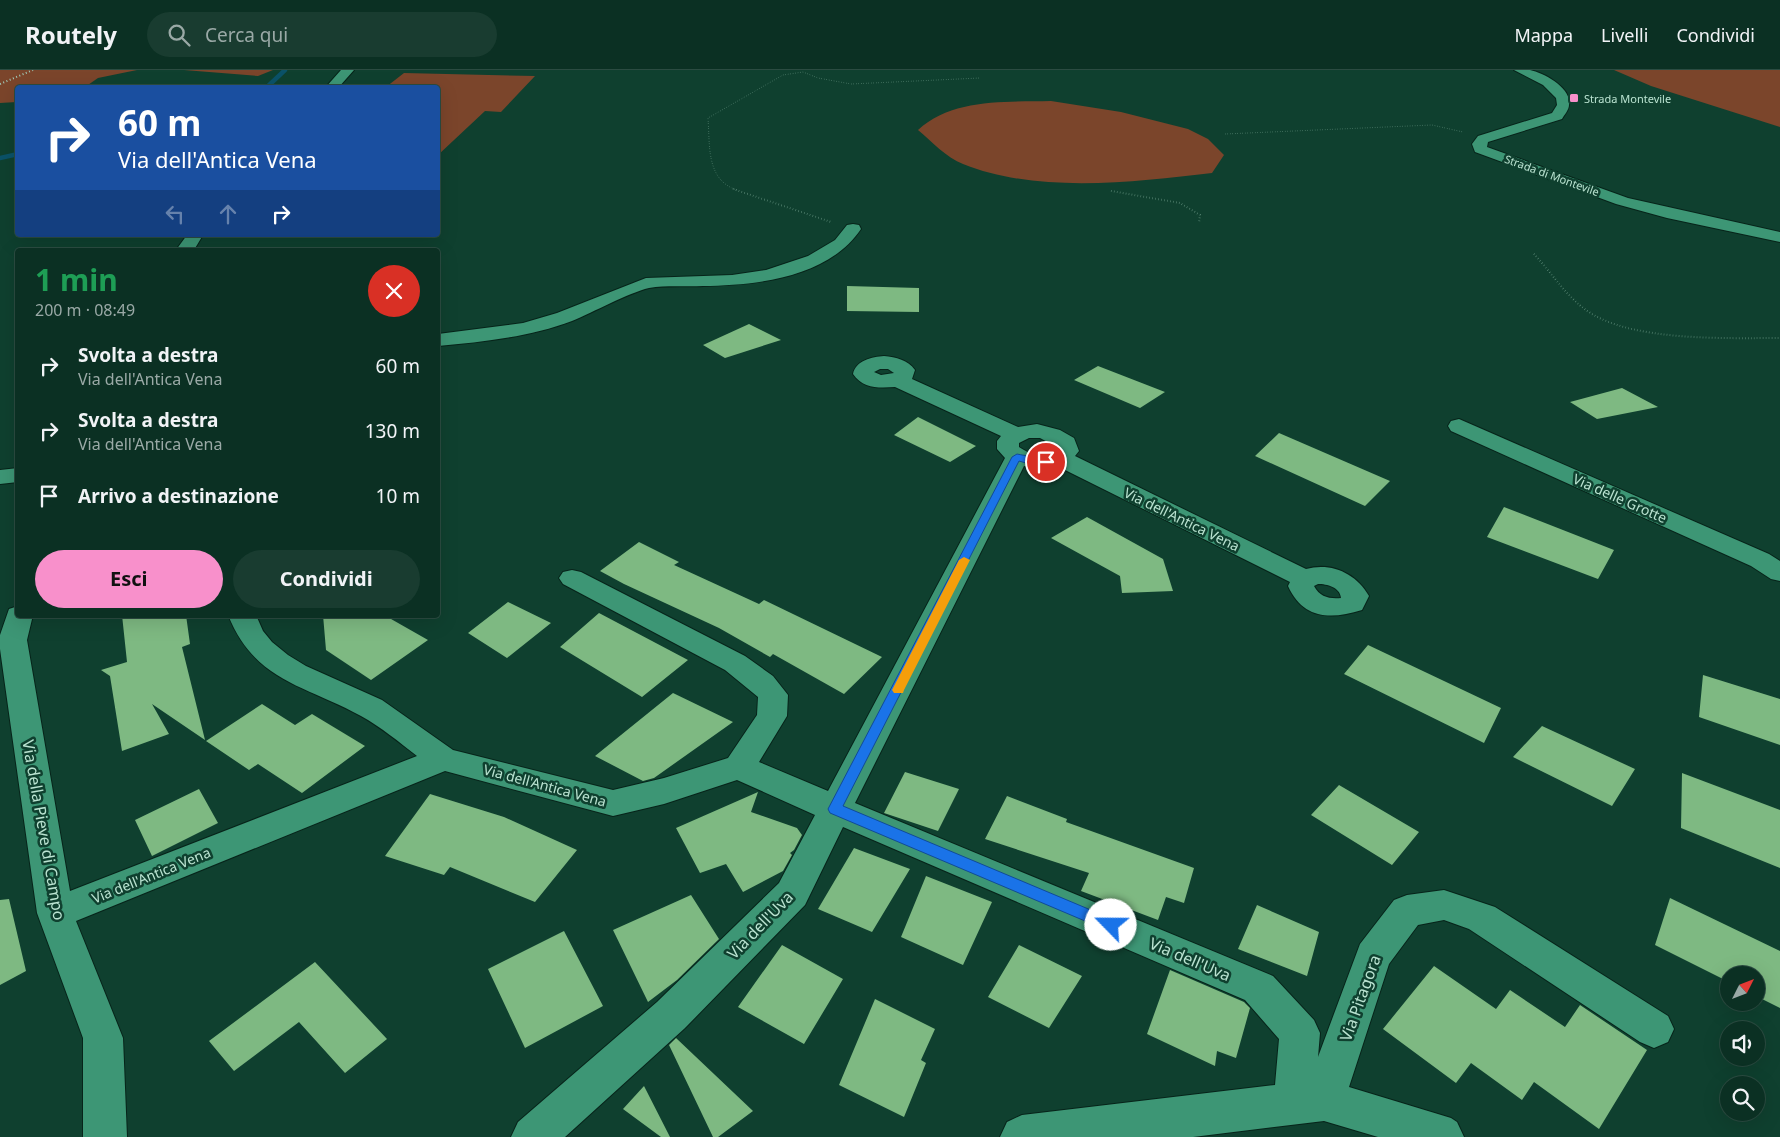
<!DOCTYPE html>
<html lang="it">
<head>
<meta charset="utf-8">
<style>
  body { margin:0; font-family:"Noto Sans",sans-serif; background:#193c30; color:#f1f3f6; height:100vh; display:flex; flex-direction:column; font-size:19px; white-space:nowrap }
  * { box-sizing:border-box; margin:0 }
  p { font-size:16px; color:#9aa9a6 }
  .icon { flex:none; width:28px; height:28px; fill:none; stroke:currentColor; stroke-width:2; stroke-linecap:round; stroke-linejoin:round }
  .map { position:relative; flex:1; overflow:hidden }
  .side { position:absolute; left:15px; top:178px; width:425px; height:370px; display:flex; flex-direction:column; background:#0b3023; border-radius:5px; box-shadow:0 5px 20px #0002,0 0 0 1px #2b4b41 }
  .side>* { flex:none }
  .banner { position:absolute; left:15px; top:15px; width:425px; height:152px; border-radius:5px; box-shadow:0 5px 20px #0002,0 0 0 1px #2b4b41; background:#1a4fa0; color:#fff; overflow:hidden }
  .needle { width:32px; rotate:48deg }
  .tools { position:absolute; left:1720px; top:896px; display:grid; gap:10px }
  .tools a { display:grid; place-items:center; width:45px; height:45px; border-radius:50%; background:#0b3023; box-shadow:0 5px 20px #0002,0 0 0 1px #2b4b41; font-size:25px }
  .pin { position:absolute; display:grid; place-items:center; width:42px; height:42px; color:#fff; margin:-21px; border:2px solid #fff; border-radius:50%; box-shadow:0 1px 5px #0007 }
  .me { position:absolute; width:55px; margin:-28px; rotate:293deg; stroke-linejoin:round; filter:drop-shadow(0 0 4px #0008) }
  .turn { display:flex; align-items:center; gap:18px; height:105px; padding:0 20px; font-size:22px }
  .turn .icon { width:65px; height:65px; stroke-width:2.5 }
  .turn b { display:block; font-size:35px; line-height:42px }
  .lanes { display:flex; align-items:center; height:48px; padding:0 20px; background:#0003; justify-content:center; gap:25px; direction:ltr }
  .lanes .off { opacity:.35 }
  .round { display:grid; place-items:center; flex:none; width:52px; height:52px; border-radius:26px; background:#193c30 }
  .summary { display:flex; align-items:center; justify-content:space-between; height:85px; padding:0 20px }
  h1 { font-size:30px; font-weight:700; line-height:38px; color:#1e9e55 }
  .cta { display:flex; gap:10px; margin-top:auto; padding:10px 20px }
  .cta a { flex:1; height:58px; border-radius:30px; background:#f890cb; color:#111; font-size:20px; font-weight:700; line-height:58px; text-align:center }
  .cta a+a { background:#193c30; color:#f1f3f6 }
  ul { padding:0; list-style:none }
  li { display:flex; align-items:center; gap:15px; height:65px; padding:0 20px }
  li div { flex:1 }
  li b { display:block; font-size:19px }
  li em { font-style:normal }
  header { display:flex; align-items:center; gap:30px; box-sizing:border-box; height:70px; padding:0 25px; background:#0b3023; border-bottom:1px solid #2b4b41 }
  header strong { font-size:24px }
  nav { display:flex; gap:28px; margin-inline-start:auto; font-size:18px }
  .search { width:350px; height:45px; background:#193c30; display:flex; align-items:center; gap:12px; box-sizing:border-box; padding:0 18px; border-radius:28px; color:#9aa9a6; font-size:19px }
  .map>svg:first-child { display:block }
</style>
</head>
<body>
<header>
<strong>Routely</strong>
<div class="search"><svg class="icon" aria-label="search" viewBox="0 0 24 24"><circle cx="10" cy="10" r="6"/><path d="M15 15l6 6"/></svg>Cerca qui</div>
<nav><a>Mappa</a><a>Livelli</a><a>Condividi</a></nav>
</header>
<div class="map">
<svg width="1780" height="1067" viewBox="0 0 1780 1067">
  <rect width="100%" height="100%" fill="#0f402f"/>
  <path fill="#7b452b" d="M0,0h137l-39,8 -13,9 -67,1 -1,14 -17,1z
    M184,0h89l-15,6z
    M1614,0h166v57l-129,-41z
    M404,3l131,3 -34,36 -16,-1 -47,44v-67l-52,-1z
    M1051,31l70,11 67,17 20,10 16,16 -12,18c-77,9 -175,21 -249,-9 -16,-6 -32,-23 -45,-34 34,-32 89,-28 133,-29z"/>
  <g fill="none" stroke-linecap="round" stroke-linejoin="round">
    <path stroke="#0b5268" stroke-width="4.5" d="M266,18l19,-18
      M0,88l18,-4"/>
  </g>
  <path fill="#7eb982" d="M847,216l72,2v24l-72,-1z
    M749,254l32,16 -56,18 -22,-13z
    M1098,296l67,26 -25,16 -66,-28z
    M1622,318l36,19 -61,12 -27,-17z
    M918,347l58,29 -26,16 -56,-27z
    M1279,363l111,48 -25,25 -110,-50z
    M1504,437l110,43 -16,29 -111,-42z
    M1087,447l76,42 10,32 -51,2 -2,-17 -69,-38z
    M639,472l40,20 -5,3 85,39 5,-4 118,57 -38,37 -71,-40 -3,3 -51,-29 -95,-44 -24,-13z
    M508,532l43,21 -44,35 -39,-25z
    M599,543l89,47 -46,37 -82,-50z
    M122,545h64l4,29 -8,3 23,93 -53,-36 17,30 -47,17 -12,-75 -9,-6 26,-8z
    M323,545h61l44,25 -57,40 -45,-30z
    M1368,575l133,63 -17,35 -140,-69z
    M1703,605l77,24v46l-81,-28z
    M673,623l60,29 -79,56 -11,3 -48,-25z
    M262,634l33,21 17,-11 53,32 -63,47 -44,-29 -9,6 -43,-29z
    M1542,656l93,43 -23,37 -99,-49z
    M905,702l54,17 -21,42 -54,-18z
    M1682,703l98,37v58l-99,-40z
    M1339,715l80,47 -27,33 -81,-50z
    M199,719l19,34 -66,33 -17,-36z
    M758,722l-7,20 46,16 5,7 -8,15 -4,3 2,2 -9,16 -40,21 -17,-28 -26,9 -24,-45z
    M430,724l74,23 73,33 -42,52 -85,-35 -6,8 -59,-19z
    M1007,726l60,23 -1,3 128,46 -10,35 -18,-6 -8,23 -77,-29 8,-18 -104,-34z
    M854,778l56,21 -38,63 -54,-23z
    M926,806l66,26 -29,63 -62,-28z
    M691,825l28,44 -42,41 -29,22 -35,-72z
    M1670,828l110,53v57l-24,-12v-21h-27v7l-74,-37z
    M9,829l17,72 -26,14v-85z
    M1257,835l62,27 -12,44 -69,-27z
    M564,861l39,75 -78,42 -37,-79z
    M782,875l61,34 -39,65 -66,-37z
    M1019,875l63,31 -33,52 -61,-31z
    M315,892l72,77 -42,34 -46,-51 -65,49 -25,-30z
    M1434,896l62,43 14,-19 55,37 15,-22 67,45 -48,79 -65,-47 -12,18 -51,-37 -15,20 -73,-54z
    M1170,900l74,32 6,6 -14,50 -19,-7 -2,15 -68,-32z
    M875,929l60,30 -14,31 5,3 -22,54 -65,-32z
    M676,968l77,73 -35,26h-5l-44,-92z
    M644,1016l26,51h-9l-38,-28z"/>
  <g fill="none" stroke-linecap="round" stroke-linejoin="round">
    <defs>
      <path id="minor" d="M341,0h13l-16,18h-13z
        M1514,0c5,0 11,0 16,0 14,3 42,18 39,35 0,5 -5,10 -7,14l-74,23 -1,5 141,51 152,34v10l-113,-24 -51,-14 -141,-52 -3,-8 6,-8 74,-23 5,-8 -1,-7 -13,-13z
        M853,154l6,1 2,4c-33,49 -104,56 -158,57 -17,1 -37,-1 -54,2 -21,5 -55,24 -77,33 -42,16 -90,21 -134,25v-12l85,-11 34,-10 89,-35 86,-3 34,-5 42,-14 27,-16 12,-15z
        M187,165h16l-9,15h-18z
        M884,286c12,1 24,4 31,14l-3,9 106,48 19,-3 23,6 14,8 5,13 -4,5 231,113c25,-7 50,4 63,27l-7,14c-32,10 -59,9 -74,-24l2,-4 -233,-116 -18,2 -15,-2 -169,337 418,173 41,44 6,13 -2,24 42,-113 34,-44 13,-5 37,-5 51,17 173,109 6,13 -6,13 -14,6 -14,-6 -171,-113 -25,-9 -26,5 -29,39 -40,123 102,31 6,4 7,15h-86l-54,-16 -131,16h-193l7,-15 15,-7 253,-30 4,-46 -34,-39 -402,-173 -38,78 -120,123 -120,109h-54l7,-15 139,-120 122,-119 36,-68 -78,-35 -73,24 -51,12 -168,-45 -369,150 47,117 4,99h-44v-99l-46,-125 -37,-264v-14l9,-26 9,-3v9h15l-6,25 43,251 347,-135c-18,-14 -36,-29 -56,-40 -56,-31 -106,-34 -133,-101h28l7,16 9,11 16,13 18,11 76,34 71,50 160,40 51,-12 64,-20 29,-43 1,-18 -33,-27 -162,-86 -4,-6 4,-6 9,-2 9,2 164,84 28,20 15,19 -1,21 -28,46 69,29 177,-333 -8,-9v-8l4,-5 -106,-49c-16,1 -32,2 -42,-13 3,-14 19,-17 31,-18zM880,299h8l6,4 -13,2 -7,-3zM1029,368h11l15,8v4c-10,9 -26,4 -36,-3v-4zM1318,514c9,0 22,3 23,14 -12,1 -21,-1 -27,-12z
        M1459,349l310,135 11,7v20l-9,-2 -20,-13 -300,-135 -3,-5 3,-5z
        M18,398v14l-18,2v-14z"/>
    </defs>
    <use href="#minor" stroke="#07241a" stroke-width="2"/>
    <path stroke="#6a9785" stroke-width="1" stroke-dasharray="0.5 2" stroke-linecap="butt" d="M1225,64l207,-9 31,7
      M737,120c-31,-10 -27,-44 -29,-72l75,-43 20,-3 15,6 33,6 129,-6"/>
    <path stroke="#6a9785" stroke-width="2" stroke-dasharray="0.5 2.5" stroke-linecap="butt" d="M733,119l98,33
      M1111,121l69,12 20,12 -1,8
      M1534,184c17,18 31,41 52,56 44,32 140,28 194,28"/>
    <use href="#minor" fill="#3d9675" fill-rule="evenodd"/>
    <path stroke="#a1cbb9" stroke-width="2" stroke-dasharray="1 2.5" stroke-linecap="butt" d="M0,14l33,-14"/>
  </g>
  <path fill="#1a73e8" stroke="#114b97" d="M1017,384c9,2 29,4 34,8 -8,6 -22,2 -32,-1l-176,345 274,115 2,4 -2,5 -6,2 -281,-119 -2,-4 184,-352z"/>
  <path fill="#f59e0b" d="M964,487l6,3 -66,130 -1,3h-9l-2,-3 67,-130z"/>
  <rect fill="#f890cb" stroke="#0f402f" stroke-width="2" x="1569" y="23" width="10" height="10" rx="2.5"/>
  <g text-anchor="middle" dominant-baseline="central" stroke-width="5" stroke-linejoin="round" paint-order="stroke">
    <g font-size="11" fill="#bae3d1" stroke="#0f402f" text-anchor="start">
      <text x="1584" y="28">Strada Montevile</text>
    </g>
    <g font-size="11" fill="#bae3d1" stroke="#0f402f">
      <text transform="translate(1552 105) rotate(20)">Strada di Montevile</text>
    </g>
    <g font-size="14" fill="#bae3d1" stroke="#0f402f">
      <text transform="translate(1620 428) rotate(24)">Via delle Grotte</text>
      <text transform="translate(1182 449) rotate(26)">Via dell'Antica Vena</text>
      <text transform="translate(545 715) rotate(15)">Via dell'Antica Vena</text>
      <text transform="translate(151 805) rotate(-22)">Via dell'Antica Vena</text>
    </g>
    <g font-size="16" fill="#bae3d1" stroke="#0f402f">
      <text transform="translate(44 760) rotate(80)">Via della Pieve di Campo</text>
      <text transform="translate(760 855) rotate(-46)">Via dell'Uva</text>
      <text transform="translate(1190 889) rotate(23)">Via dell'Uva</text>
      <text transform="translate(1360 928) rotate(-70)">Via Pitagora</text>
    </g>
  </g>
</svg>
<div class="tools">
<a><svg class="needle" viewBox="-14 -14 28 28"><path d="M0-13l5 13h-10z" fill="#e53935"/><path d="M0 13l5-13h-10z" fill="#9aa9a6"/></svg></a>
<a><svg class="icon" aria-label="sound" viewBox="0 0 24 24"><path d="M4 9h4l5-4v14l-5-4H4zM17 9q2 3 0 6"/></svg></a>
<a><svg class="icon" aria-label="search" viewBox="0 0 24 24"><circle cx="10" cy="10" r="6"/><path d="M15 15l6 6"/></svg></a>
</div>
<div class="pin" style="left:1046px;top:392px;background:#d93025"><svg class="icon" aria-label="arrive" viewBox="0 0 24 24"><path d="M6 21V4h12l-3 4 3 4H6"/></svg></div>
<svg class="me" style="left:1111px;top:855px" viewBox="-20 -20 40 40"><circle r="19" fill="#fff"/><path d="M0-13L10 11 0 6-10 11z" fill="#1a73e8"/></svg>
<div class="banner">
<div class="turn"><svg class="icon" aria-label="right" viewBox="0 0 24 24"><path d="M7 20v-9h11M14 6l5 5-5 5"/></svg><div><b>60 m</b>Via dell'Antica Vena</div></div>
<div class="lanes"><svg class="icon off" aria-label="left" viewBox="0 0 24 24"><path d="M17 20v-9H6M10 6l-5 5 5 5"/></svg><svg class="icon off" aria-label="ahead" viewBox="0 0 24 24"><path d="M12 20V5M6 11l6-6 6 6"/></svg><svg class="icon" aria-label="right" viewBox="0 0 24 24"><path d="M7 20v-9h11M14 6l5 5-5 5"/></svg></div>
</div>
<section class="side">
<div class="summary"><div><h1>1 min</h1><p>200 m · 08:49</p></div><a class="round" style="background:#d93025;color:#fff"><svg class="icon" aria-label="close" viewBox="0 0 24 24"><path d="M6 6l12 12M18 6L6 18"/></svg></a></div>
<ul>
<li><svg class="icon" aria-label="right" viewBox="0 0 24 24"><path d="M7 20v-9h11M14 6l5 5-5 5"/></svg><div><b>Svolta a destra</b><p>Via dell'Antica Vena</p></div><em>60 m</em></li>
<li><svg class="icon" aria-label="right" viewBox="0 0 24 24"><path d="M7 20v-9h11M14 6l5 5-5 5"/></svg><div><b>Svolta a destra</b><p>Via dell'Antica Vena</p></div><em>130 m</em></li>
<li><svg class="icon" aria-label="arrive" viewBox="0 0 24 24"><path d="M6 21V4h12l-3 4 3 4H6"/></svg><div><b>Arrivo a destinazione</b></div><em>10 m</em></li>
</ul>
<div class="cta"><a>Esci</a><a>Condividi</a></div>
</section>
</div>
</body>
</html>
